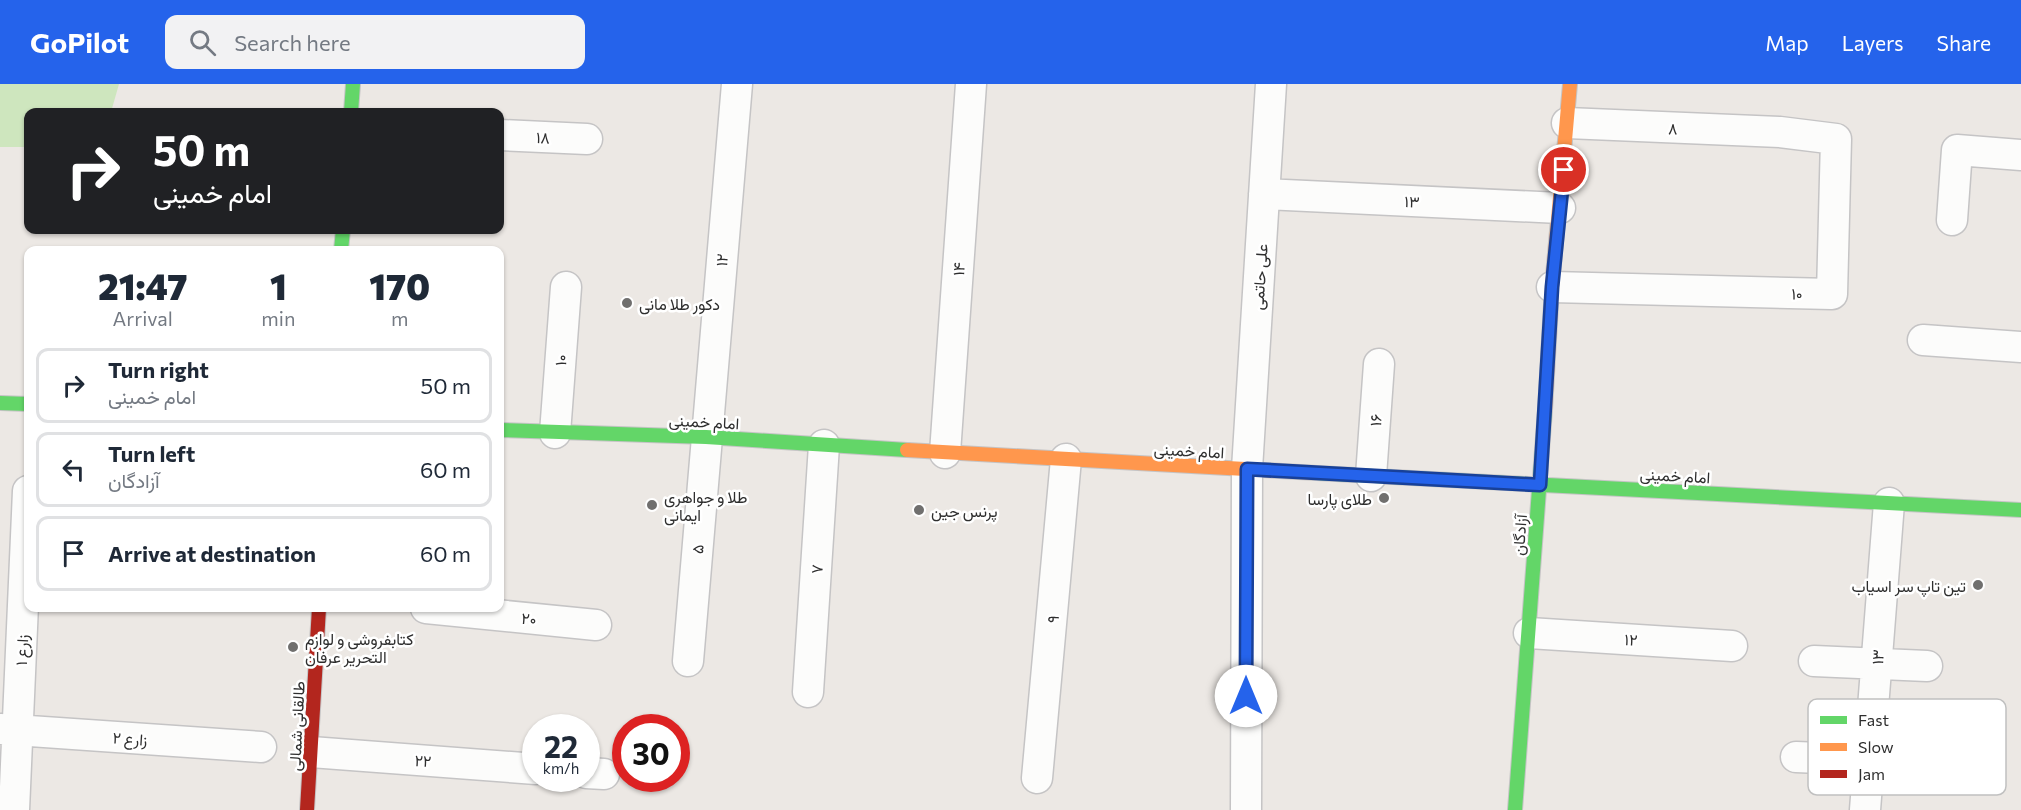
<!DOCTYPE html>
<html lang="en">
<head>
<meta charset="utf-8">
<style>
  body { margin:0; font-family:Commissioner,Vazirmatn,sans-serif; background:#f2f2f3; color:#1f2937; height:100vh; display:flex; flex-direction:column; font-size:22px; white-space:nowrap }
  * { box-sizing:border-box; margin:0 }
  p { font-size:20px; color:#747a83 }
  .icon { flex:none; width:33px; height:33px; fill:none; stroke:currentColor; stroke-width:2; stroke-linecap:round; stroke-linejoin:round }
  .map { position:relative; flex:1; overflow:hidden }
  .side { position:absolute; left:24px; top:162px; width:480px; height:366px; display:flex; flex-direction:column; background:#fff; border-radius:12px; box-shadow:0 2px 4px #0004 }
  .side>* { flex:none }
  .banner { position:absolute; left:24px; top:24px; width:480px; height:126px; border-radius:12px; box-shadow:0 2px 4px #0004; background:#202124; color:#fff; overflow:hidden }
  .speed { position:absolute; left:522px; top:630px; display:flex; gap:12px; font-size:30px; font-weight:700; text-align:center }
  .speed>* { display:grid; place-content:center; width:78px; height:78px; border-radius:50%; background:#fff; box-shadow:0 2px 4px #0004; line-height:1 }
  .speed small { font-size:15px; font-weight:400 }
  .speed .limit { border:9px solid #d22; background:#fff; color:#111 }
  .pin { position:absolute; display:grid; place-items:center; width:51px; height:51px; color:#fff; margin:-26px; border:3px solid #fff; border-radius:50%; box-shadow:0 2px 6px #0007 }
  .me { position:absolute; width:66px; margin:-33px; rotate:0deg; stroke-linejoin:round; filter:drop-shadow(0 0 4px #0008) }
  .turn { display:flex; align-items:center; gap:21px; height:126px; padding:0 30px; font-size:27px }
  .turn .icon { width:78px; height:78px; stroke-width:2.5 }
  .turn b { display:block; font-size:42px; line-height:51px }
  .eta { display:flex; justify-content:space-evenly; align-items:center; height:102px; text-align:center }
  .eta b { font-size:36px; font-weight:800; line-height:42px }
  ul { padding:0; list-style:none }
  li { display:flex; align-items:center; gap:18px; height:75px; margin:0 12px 9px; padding:0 18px; border:3px solid #e0e1e3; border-radius:12px }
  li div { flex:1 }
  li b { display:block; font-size:22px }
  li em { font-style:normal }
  header { display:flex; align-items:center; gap:36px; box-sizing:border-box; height:84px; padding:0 30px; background:#2563eb; color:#fff }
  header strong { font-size:28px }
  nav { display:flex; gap:33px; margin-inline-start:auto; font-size:21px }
  .search { width:420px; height:54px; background:#f2f2f3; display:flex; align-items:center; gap:15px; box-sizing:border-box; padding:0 21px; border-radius:12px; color:#747a83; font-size:22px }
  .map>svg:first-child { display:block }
</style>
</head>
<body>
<header>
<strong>GoPilot</strong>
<div class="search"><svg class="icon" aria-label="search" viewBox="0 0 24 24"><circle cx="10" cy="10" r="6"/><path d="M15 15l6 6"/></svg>Search here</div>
<nav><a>Map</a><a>Layers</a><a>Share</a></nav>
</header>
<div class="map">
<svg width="2021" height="726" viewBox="0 0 2021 726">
  <rect width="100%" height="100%" fill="#ece8e4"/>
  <path fill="#cee6be" d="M0,0h119l-8,28h-83v35h-28z"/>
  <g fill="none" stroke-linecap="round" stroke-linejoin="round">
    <defs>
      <path id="street" d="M500,51l87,4
        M1264,110l296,14
        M1952,136l5,-70 64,5
        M1552,203l280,7 4,-155 -56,-7 -213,-9
        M1923,256l98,7
        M555,349l11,-146
        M945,369l26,-369
        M1371,392l8,-112
        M426,524l170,17
        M1529,549l203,13
        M688,577l49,-577
        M1814,577l113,5
        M808,608l16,-247
        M0,645l261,18
        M311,668l225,17
        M1796,673l121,5
        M586,689l18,1
        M1037,694l29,-319
        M14,726l14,-319
        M1246,726l1,-341 24,-385
        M1865,726l24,-307"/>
      <path id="fast" d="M351,28l2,-28
        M341,166l2,-20
        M0,319l28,1
        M500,346l206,7 201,13
        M1317,389l704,37
        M1515,726l30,-400"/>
      <path id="slow" d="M1545,326l7,-123 18,-203
        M907,366l410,23"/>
      <path id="jam" d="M307,726l12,-202"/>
    </defs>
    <use href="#street" stroke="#c5c4c5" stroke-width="33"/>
    <use href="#fast" stroke="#c5c4c5" stroke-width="16"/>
    <use href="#slow" stroke="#c5c4c5" stroke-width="16"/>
    <use href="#jam" stroke="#c5c4c5" stroke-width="16"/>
    <use href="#street" stroke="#fcfcfb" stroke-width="30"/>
    <use href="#fast" stroke="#63d668" stroke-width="14"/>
    <use href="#slow" stroke="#ff974d" stroke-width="14"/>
    <use href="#jam" stroke="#b3261e" stroke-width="14"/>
  </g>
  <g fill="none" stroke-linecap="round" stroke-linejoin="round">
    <defs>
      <path id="route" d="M1246,612l1,-227 293,16 12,-198 12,-117"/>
    </defs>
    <use href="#route" stroke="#184099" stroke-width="15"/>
    <use href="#route" stroke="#2563eb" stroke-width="10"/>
  </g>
  <g fill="#706f6e" stroke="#fff" stroke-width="2">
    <circle cx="627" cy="219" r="6"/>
    <circle cx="1384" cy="414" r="6"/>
    <circle cx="652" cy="421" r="6"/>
    <circle cx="919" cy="426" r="6"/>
    <circle cx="1978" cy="501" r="6"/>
    <circle cx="293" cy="563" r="6"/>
  </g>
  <g text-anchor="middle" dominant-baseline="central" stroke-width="5" stroke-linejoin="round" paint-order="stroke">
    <g font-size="16" fill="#2e2e2e" stroke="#fff">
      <text transform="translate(1673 44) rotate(2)">۸</text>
      <text transform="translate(543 53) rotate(3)">۱۸</text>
      <text transform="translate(1412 117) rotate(3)">۱۳</text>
      <text transform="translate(721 176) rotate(-85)">۱۲</text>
      <text transform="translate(958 185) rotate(-86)">۱۴</text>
      <text transform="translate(1259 193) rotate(-86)">علی حاتمی</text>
      <text transform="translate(1797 209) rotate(1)">۱۰</text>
      <text transform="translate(560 276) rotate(-86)">۱۰</text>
      <text transform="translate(1375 336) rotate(-86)">۱۶</text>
      <text transform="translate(704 337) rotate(3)">امام خمینی</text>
      <text transform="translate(1189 366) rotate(3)">امام خمینی</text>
      <text transform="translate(1675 391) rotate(3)">امام خمینی</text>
      <text transform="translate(1519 451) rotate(-86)">آزادگان</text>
      <text transform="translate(697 465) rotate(-85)">۵</text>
      <text transform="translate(816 485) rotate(-86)">۷</text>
      <text transform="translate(529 534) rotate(6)">۲۰</text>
      <text transform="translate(1052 535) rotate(-85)">۹</text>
      <text transform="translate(1631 555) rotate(4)">۱۲</text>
      <text transform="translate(21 566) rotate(-87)">زارع ۱</text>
      <text transform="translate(1877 573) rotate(-86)">۱۳</text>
      <text transform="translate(296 642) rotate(-87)">طالقانی شمالی</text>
      <text transform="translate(130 654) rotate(4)">زارع ۲</text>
      <text transform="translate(423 676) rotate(4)">۲۲</text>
    </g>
    <g font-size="16" fill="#2e2e2e" stroke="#fff" text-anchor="start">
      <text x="639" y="219">دکور طلا مانی</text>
      <text x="664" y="412">طلا و جواهری<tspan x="664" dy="18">ایمانی</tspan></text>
      <text x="1372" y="414" text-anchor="end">طلای پارسا</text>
      <text x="931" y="426">پرنس جین</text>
      <text x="1966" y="501" text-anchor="end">تین تاپ سر اسیاب</text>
      <text x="305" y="554">کتابفروشی و لوازم<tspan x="305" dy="18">التحریر عرفان</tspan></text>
    </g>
  </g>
  <rect x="1808" y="615" width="198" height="96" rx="9" fill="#fff" stroke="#c0c0c0" stroke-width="1.5"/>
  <rect x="1820" y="632" width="27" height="8" fill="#63d668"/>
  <rect x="1820" y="659" width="27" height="8" fill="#ff974d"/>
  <rect x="1820" y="686" width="27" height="8" fill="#b3261e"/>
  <g font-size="16" fill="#2e2e2e">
    <text x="1858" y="642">Fast</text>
    <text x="1858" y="669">Slow</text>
    <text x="1858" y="696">Jam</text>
  </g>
</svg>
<div class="speed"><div>22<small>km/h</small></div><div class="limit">30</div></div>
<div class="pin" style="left:1564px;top:86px;background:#d93025"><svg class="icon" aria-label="arrive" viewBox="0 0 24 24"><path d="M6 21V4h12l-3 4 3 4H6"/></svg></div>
<svg class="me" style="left:1246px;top:612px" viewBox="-20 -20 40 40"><circle r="19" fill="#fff"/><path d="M0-13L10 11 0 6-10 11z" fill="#2563eb"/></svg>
<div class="banner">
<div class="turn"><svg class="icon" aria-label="right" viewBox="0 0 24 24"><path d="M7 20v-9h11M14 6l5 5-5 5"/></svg><div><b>50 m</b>امام خمینی</div></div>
</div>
<section class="side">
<div class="eta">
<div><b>21:47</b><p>Arrival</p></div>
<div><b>1</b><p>min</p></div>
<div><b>170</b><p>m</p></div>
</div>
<ul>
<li><svg class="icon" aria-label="right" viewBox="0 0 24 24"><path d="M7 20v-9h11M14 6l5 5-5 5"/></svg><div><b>Turn right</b><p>امام خمینی</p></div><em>50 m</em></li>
<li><svg class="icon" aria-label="left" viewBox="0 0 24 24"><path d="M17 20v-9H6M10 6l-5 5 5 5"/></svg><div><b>Turn left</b><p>آزادگان</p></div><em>60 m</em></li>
<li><svg class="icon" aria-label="arrive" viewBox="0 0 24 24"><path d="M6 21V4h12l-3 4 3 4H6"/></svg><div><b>Arrive at destination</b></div><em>60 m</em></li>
</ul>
</section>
</div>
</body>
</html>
